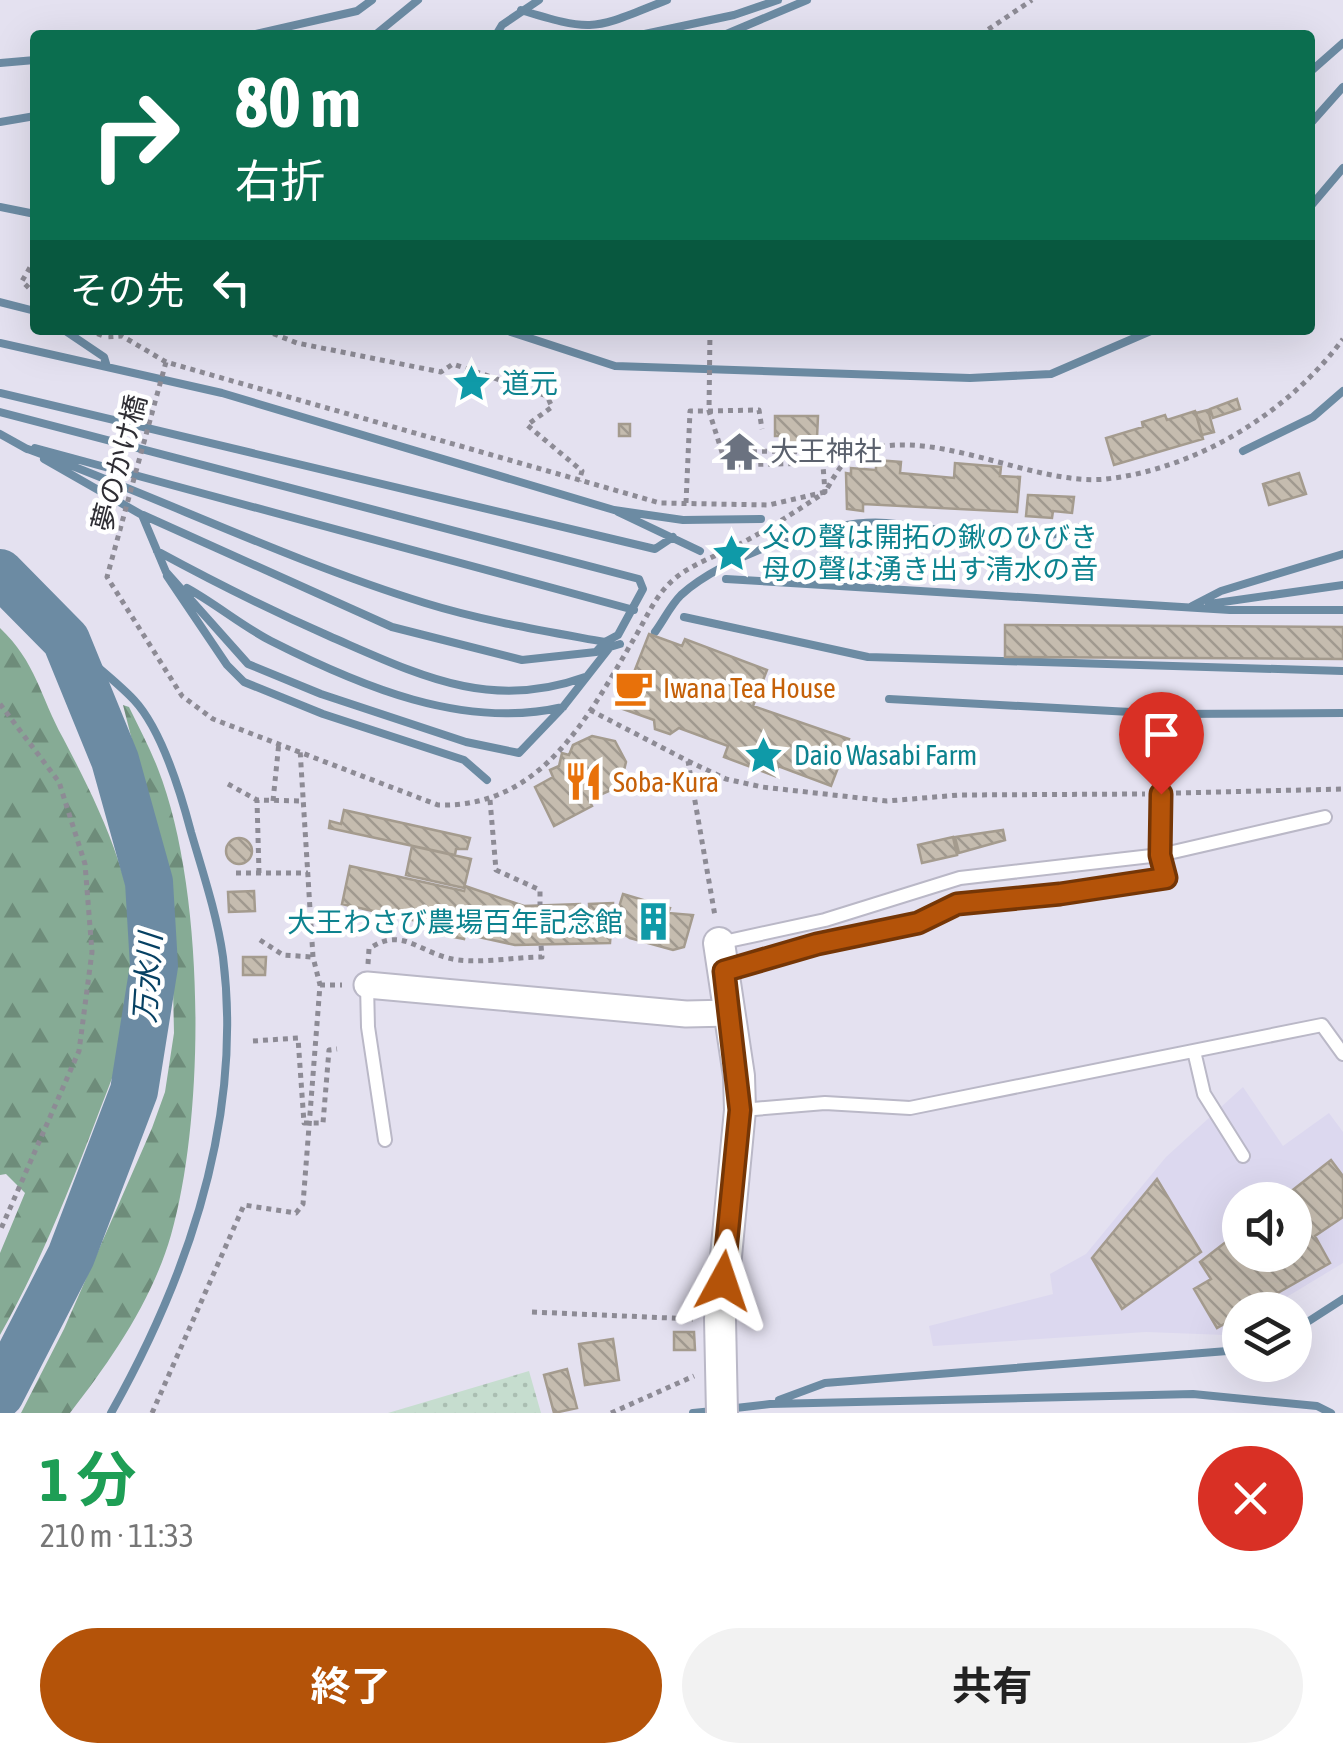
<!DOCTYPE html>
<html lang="ja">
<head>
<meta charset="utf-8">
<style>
  body { margin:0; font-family:"Asap Condensed","Noto Sans JP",sans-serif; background:#f2f2f2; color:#222; height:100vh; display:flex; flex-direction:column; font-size:38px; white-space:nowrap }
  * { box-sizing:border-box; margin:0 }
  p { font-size:32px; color:#767676 }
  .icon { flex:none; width:55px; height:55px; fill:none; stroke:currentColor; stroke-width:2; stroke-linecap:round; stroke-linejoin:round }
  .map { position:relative; height:1413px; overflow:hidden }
  .sheet { display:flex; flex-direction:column; background:#fff; flex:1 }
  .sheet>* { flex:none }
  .guide { position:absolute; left:30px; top:30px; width:1285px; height:305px; border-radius:10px; box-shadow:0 10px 40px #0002; background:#0b6e4f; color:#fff; overflow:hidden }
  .tools { position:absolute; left:1222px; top:1182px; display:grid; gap:20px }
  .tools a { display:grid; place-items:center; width:90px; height:90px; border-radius:50%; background:#fff; box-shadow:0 10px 40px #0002; font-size:50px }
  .pin { position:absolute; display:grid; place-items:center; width:85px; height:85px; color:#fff; margin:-102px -42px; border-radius:50% 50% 50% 0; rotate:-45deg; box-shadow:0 0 10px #0007 }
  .pin .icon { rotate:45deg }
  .me { position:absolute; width:110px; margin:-55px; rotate:5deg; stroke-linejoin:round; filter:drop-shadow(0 0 8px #0008) }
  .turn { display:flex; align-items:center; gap:35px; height:210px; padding:0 40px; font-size:45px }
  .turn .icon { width:130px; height:130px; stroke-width:2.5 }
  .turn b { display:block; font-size:70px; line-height:85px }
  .then { display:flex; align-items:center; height:95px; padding:0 40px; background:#0003; gap:20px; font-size:38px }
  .round { display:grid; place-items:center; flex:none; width:105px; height:105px; border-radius:52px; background:#f2f2f2 }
  .head { display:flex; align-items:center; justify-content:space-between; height:170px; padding:0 40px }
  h1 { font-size:60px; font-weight:700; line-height:75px; color:#1e9e55 }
  .action { display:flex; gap:20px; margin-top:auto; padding:20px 40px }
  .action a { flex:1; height:115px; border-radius:60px; background:#b45309; color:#fff; font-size:40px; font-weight:700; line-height:115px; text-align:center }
  .action a+a { background:#f2f2f2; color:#222 }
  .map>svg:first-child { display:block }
</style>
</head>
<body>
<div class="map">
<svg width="1343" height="1413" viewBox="0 0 1343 1413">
  <defs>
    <pattern id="green-dots" width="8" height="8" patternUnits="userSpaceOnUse" patternTransform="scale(2.5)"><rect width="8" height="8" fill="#c6ddcf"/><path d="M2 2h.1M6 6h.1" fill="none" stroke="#aabeb2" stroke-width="1.8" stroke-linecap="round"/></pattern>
    <pattern id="forest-firs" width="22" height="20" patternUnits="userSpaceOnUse" patternTransform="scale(2.5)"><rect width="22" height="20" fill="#86ab95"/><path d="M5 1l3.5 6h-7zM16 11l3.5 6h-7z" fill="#6e8c7a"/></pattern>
    <pattern id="building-back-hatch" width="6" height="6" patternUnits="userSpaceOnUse" patternTransform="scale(2.5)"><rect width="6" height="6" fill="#c5bcaf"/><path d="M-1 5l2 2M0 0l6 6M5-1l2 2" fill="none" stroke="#a0998f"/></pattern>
  </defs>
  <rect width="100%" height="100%" fill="#e4e1f0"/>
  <path fill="#dcd8ef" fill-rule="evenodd" d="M1243,1087l40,59 46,-33 14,19v131l-78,47h-25v15l-15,10 -79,-3 -213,14 -4,-20 124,-32 -3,-20 36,-20 80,-97zM1240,1200h55v55h-55z"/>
  <path fill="url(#green-dots)" d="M529,1371l12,42h-153z"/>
  <path fill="url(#forest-firs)" d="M0,628c36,34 40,68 63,110 38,72 77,153 74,237 -2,52 -23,97 -41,145 -28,73 -57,146 -96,215v-82l25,-60 -19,-19 -6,1z
    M123,705l6,2c10,21 21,41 29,62 47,119 48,344 13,466 -19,66 -60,125 -101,178h-49l43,-84 88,-201 13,-36 9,-59 -3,-140z"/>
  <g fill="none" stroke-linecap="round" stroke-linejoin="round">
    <path stroke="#6c8ba3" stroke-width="8" d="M521,10c76,24 74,18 146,-10
      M251,35l106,-24 15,-11
      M375,35l43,-35
      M496,35l6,-10 37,-25
      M640,35l94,-20 44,-15
      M724,35l83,-35
      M0,63l35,-3
      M1310,72l33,-29
      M0,122l35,-6
      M1310,124l33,-37
      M0,207l35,7
      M1310,207l33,-39
      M0,302l35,9
      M64,330l40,27 3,10
      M505,330l110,36 355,12 81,-4 102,-44
      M0,343l222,50 392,117 69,10 78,-1
      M0,393l655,156 18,-12
      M0,412l639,167 4,10 -25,46 -13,7c-60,-11 -122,-21 -180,-39 -136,-42 -266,-106 -400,-155
      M0,434l27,15
      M35,448l599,162
      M1243,451l70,-34 30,-26
      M44,459l98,56 24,57 82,92 73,30 145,48 53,11 44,-46 47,-60 10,-3
      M618,512l82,39
      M143,515l249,112 130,33 74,-8 9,-10
      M157,551c57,31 113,59 172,85 88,38 160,76 256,41
      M167,576l60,89 17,17 79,32 141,46 23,20
      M726,579l504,31h113
      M187,588c29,16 55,38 84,53 89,45 192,89 292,66
      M1209,604l134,-19
      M1192,606l29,-15 122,-37
      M684,617l184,40 475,14
      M655,632c9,-12 15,-26 26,-37 41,-38 149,-77 205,-72 67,6 129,28 195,4
      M66,640c22,20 48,39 68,60 27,29 47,94 57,132 12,41 26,83 32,125 20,160 -35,319 -112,456
      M889,699l278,15 176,-1
      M1295,1330l48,-31
      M779,1400l46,-17 415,-33
      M727,1409l43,-5 423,-10 124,12 14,7
      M693,1413l20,-2"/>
    <path stroke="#6c8ba3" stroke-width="48" d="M0,573l66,67 49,120 34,122 5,84 -20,125 -63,165 -71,138"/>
  </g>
  <path fill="url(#building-back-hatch)" stroke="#a49b8e" stroke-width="2.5" d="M467,376h11v12l-11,1z
    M1237,399l3,10 -27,9 -3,-9z
    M1208,410l6,22 -12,3 -6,-22z
    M1195,411l8,28 -89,26 -8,-27 37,-11 -1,-5 23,-7 2,5z
    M775,416h43l-1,22h-14v8h-23l1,-10h-6z
    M619,424h11v12h-11z
    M730,443h19v17h-19z
    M876,460l25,2 -1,11 54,5 1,-15 46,4 -1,9 20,1 -3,35 -154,-8v7l-16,-2 -1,-36 5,1v-6l25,2z
    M1299,473l7,21 -37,11 -6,-21z
    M1028,495l46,2 -2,16 -19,-2 -1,7 -26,-2z
    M1005,625l338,2v32l-338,-2z
    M649,634l33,12 3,-7 82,31 -14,36 96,33 -18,47 -53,-20 -3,10 -51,-19 4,-11 -49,-18 -9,6 -15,-5 -1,-9 -34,-12z
    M592,736l23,5 11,21 -6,24 -20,9 -7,-1 -5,5 4,7 -38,20 -19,-39 18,-10 -3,-7 9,-4 3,-13 7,2 4,-10z
    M344,810l126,28 -3,11h-11l-1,6 -126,-27 1,-7 11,3z
    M1003,830l2,10 -46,13 -4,-16z
    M953,837l4,18 -35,8 -4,-18z
    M226 851a13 13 0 1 1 26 0a13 13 0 1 1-26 0Z
    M412,846l59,13 -7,29 -58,-13z
    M350,866l114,25 1,-5 59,20 56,-2 1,18h9l-1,-18 24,-1 -3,40 -95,2 -50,-11 -1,5 -36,-7 2,-8 -88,-20z
    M254,891l1,20 -26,1 -1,-20z
    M623,894l47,14 -2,5 25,2 -9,32 -11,3 -43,-12 -17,-11z
    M243,957h23l-1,18h-22z
    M1331,1160l12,16v41l-28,19 15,27 -82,47h-8v5l-23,13 -23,-39 17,-10 -11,-17 40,-31v24h55v-55h-15z
    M1157,1179l44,73 -79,57 -30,-51z
    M674,1332h20l1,18h-21z
    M613,1339l6,41 -34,5 -6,-41z
    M567,1369l10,39 -23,5 -10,-38z"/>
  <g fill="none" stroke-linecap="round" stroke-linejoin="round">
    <defs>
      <path id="service" d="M719,943l106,-23 135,-42 200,-23 165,-38
        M724,970l93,-26 101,-21 39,-19 208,-26 -5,-23 1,-61
        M367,985l1,42 17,113
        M1194,1051l10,43 39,62
        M742,1110l83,-7 85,5 412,-83 21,29"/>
      <path id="minor" d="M367,985l319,29 45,-1"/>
      <path id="tertiary" d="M719,943l20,133 1,34 -20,209 2,94"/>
    </defs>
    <use href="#service" stroke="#bab8c7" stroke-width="16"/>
    <use href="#minor" stroke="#bab8c7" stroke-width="29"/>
    <use href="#tertiary" stroke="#bab8c7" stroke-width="34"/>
    <path stroke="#8d8b95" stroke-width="5" stroke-dasharray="5 5" stroke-linecap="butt" d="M980,35l52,-35
      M35,259l-13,22 13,13
      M88,330l18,7
      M109,330l-3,7 16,-1 44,26 494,141 109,2 56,-13c7,-11 16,-30 27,-36 71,-37 179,31 254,23 91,-10 183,-67 237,-140
      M172,330h3
      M264,330l33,13 144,29 12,-8 94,32 5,11 -25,18 55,46 -3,10
      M710,330l-1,81 50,-1 3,19
      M166,362l-59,215 75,119 31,23 225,86c104,3 150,-88 197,-168 12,-20 20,-41 38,-57 18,-16 46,-25 67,-36 30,-16 57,-33 85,-52l-3,-40
      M752,451l70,1 27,5
      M686,503l4,-92h19l17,54 97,-2
      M0,704l59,78 26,82 7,88 -13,99 -79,180
      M590,710l98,51 27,155
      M688,761l38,18 36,8 125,14 72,-6 186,-1
      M228,784l29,16
      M1176,793l167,-4
      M490,800l6,70 44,20v15
      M273,801l6,-59
      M236,873h72
      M259,873l-2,-73 47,1
      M260,940l23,15 29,2
      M368,964l1,-15c31,-22 48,1 79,9 26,7 66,-1 94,-1l-1,-12
      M320,985h22
      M253,1041l45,-3 6,85h19l6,-73 8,-1
      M532,1312l161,7
      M152,1413l92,-208 52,8 7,-9 17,-219 -7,-28 -13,-208
      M611,1413l83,-37"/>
    <use href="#service" stroke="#fff" stroke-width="12"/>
    <use href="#minor" stroke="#fff" stroke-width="25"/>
    <use href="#tertiary" stroke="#fff" stroke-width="30"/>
  </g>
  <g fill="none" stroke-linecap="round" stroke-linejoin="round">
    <defs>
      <path id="route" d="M723,1281l17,-171 -16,-139 93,-27 101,-21 39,-19 103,-10 106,-16 -6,-23 1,-61"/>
    </defs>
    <use href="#route" stroke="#753606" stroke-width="25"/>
    <use href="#route" stroke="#b45309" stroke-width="18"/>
  </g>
  <defs>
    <symbol id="sight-bare" viewBox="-9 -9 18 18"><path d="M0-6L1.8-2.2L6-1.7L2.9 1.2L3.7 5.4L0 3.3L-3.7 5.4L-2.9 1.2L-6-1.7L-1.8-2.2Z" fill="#0f9aa8" stroke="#fff" stroke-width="2.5" paint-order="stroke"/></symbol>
    <symbol id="temple-bare" viewBox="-9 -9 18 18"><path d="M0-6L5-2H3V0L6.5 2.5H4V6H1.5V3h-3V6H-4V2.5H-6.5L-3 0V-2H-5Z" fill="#6b7280" stroke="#fff" stroke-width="2.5" paint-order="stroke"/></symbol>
    <symbol id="cafe-bare" viewBox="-9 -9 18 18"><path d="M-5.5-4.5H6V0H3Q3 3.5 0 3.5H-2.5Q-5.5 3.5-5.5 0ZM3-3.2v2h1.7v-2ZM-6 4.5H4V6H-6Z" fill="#e8710a" stroke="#fff" stroke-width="2.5" paint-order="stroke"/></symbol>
    <symbol id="restaurant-bare" viewBox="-9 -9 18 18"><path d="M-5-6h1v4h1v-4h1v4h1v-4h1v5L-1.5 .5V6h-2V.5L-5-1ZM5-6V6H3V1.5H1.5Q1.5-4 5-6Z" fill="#e8710a" stroke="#fff" stroke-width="2.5" paint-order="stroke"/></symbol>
    <symbol id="building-bare" viewBox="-9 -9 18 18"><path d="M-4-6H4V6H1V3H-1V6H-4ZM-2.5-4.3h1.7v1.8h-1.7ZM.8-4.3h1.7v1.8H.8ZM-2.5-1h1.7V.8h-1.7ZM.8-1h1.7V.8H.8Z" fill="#0f9aa8" stroke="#fff" stroke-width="2.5" paint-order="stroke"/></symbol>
  </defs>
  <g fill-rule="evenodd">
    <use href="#sight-bare" x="444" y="356" width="55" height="55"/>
    <use href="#temple-bare" x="712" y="424" width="55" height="55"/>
    <use href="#sight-bare" x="704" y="526" width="55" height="55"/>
    <use href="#cafe-bare" x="606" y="660" width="55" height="55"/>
    <use href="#sight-bare" x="736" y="728" width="55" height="55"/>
    <use href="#restaurant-bare" x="556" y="754" width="55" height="55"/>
    <use href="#building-bare" x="626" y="894" width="55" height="55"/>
  </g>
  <g text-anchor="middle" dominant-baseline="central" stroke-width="9" stroke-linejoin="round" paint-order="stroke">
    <g font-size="28" fill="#0d838f" stroke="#fff" text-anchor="start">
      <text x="502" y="383">道元</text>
      <text x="762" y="537">父の聲は開拓の鍬のひびき<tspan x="762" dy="32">母の聲は湧き出す清水の音</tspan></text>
      <text x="794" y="755">Daio Wasabi Farm</text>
      <text x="623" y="922" text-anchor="end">大王わさび農場百年記念館</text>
    </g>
    <g font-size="28" fill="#5b616d" stroke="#fff" text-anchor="start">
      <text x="770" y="451">大王神社</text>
    </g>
    <g font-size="28" fill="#2f2e34" stroke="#fff">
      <text transform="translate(119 463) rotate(-75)">夢のかけ橋</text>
    </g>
    <g font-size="28" fill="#c56008" stroke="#fff" text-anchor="start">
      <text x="663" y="688">Iwana Tea House</text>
      <text x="613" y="782">Soba-Kura</text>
    </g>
    <g font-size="30" font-style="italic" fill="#074163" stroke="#fff">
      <text transform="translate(147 978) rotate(-86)">万水川</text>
    </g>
  </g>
</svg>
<div class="tools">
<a><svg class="icon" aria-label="sound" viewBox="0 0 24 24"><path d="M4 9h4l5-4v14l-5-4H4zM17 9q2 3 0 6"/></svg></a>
<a><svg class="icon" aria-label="layers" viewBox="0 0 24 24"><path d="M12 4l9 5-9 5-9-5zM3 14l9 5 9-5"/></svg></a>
</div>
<div class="pin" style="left:1161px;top:794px;background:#d93025"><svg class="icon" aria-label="arrive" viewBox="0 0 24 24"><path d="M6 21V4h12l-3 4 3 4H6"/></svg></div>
<svg class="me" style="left:723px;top:1281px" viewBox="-20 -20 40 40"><path d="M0-17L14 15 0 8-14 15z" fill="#b45309" stroke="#fff" stroke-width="4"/></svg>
<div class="guide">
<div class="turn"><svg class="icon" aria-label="right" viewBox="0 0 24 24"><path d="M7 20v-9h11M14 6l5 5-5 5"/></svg><div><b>80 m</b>右折</div></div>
<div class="then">その先<svg class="icon" aria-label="left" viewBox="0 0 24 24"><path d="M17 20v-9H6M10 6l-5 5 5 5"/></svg></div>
</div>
</div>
<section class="sheet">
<div class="head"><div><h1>1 分</h1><p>210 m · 11:33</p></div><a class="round" style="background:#d93025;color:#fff"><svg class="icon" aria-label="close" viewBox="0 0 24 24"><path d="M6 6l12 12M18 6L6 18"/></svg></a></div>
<div class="action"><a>終了</a><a>共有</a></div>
</section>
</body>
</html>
